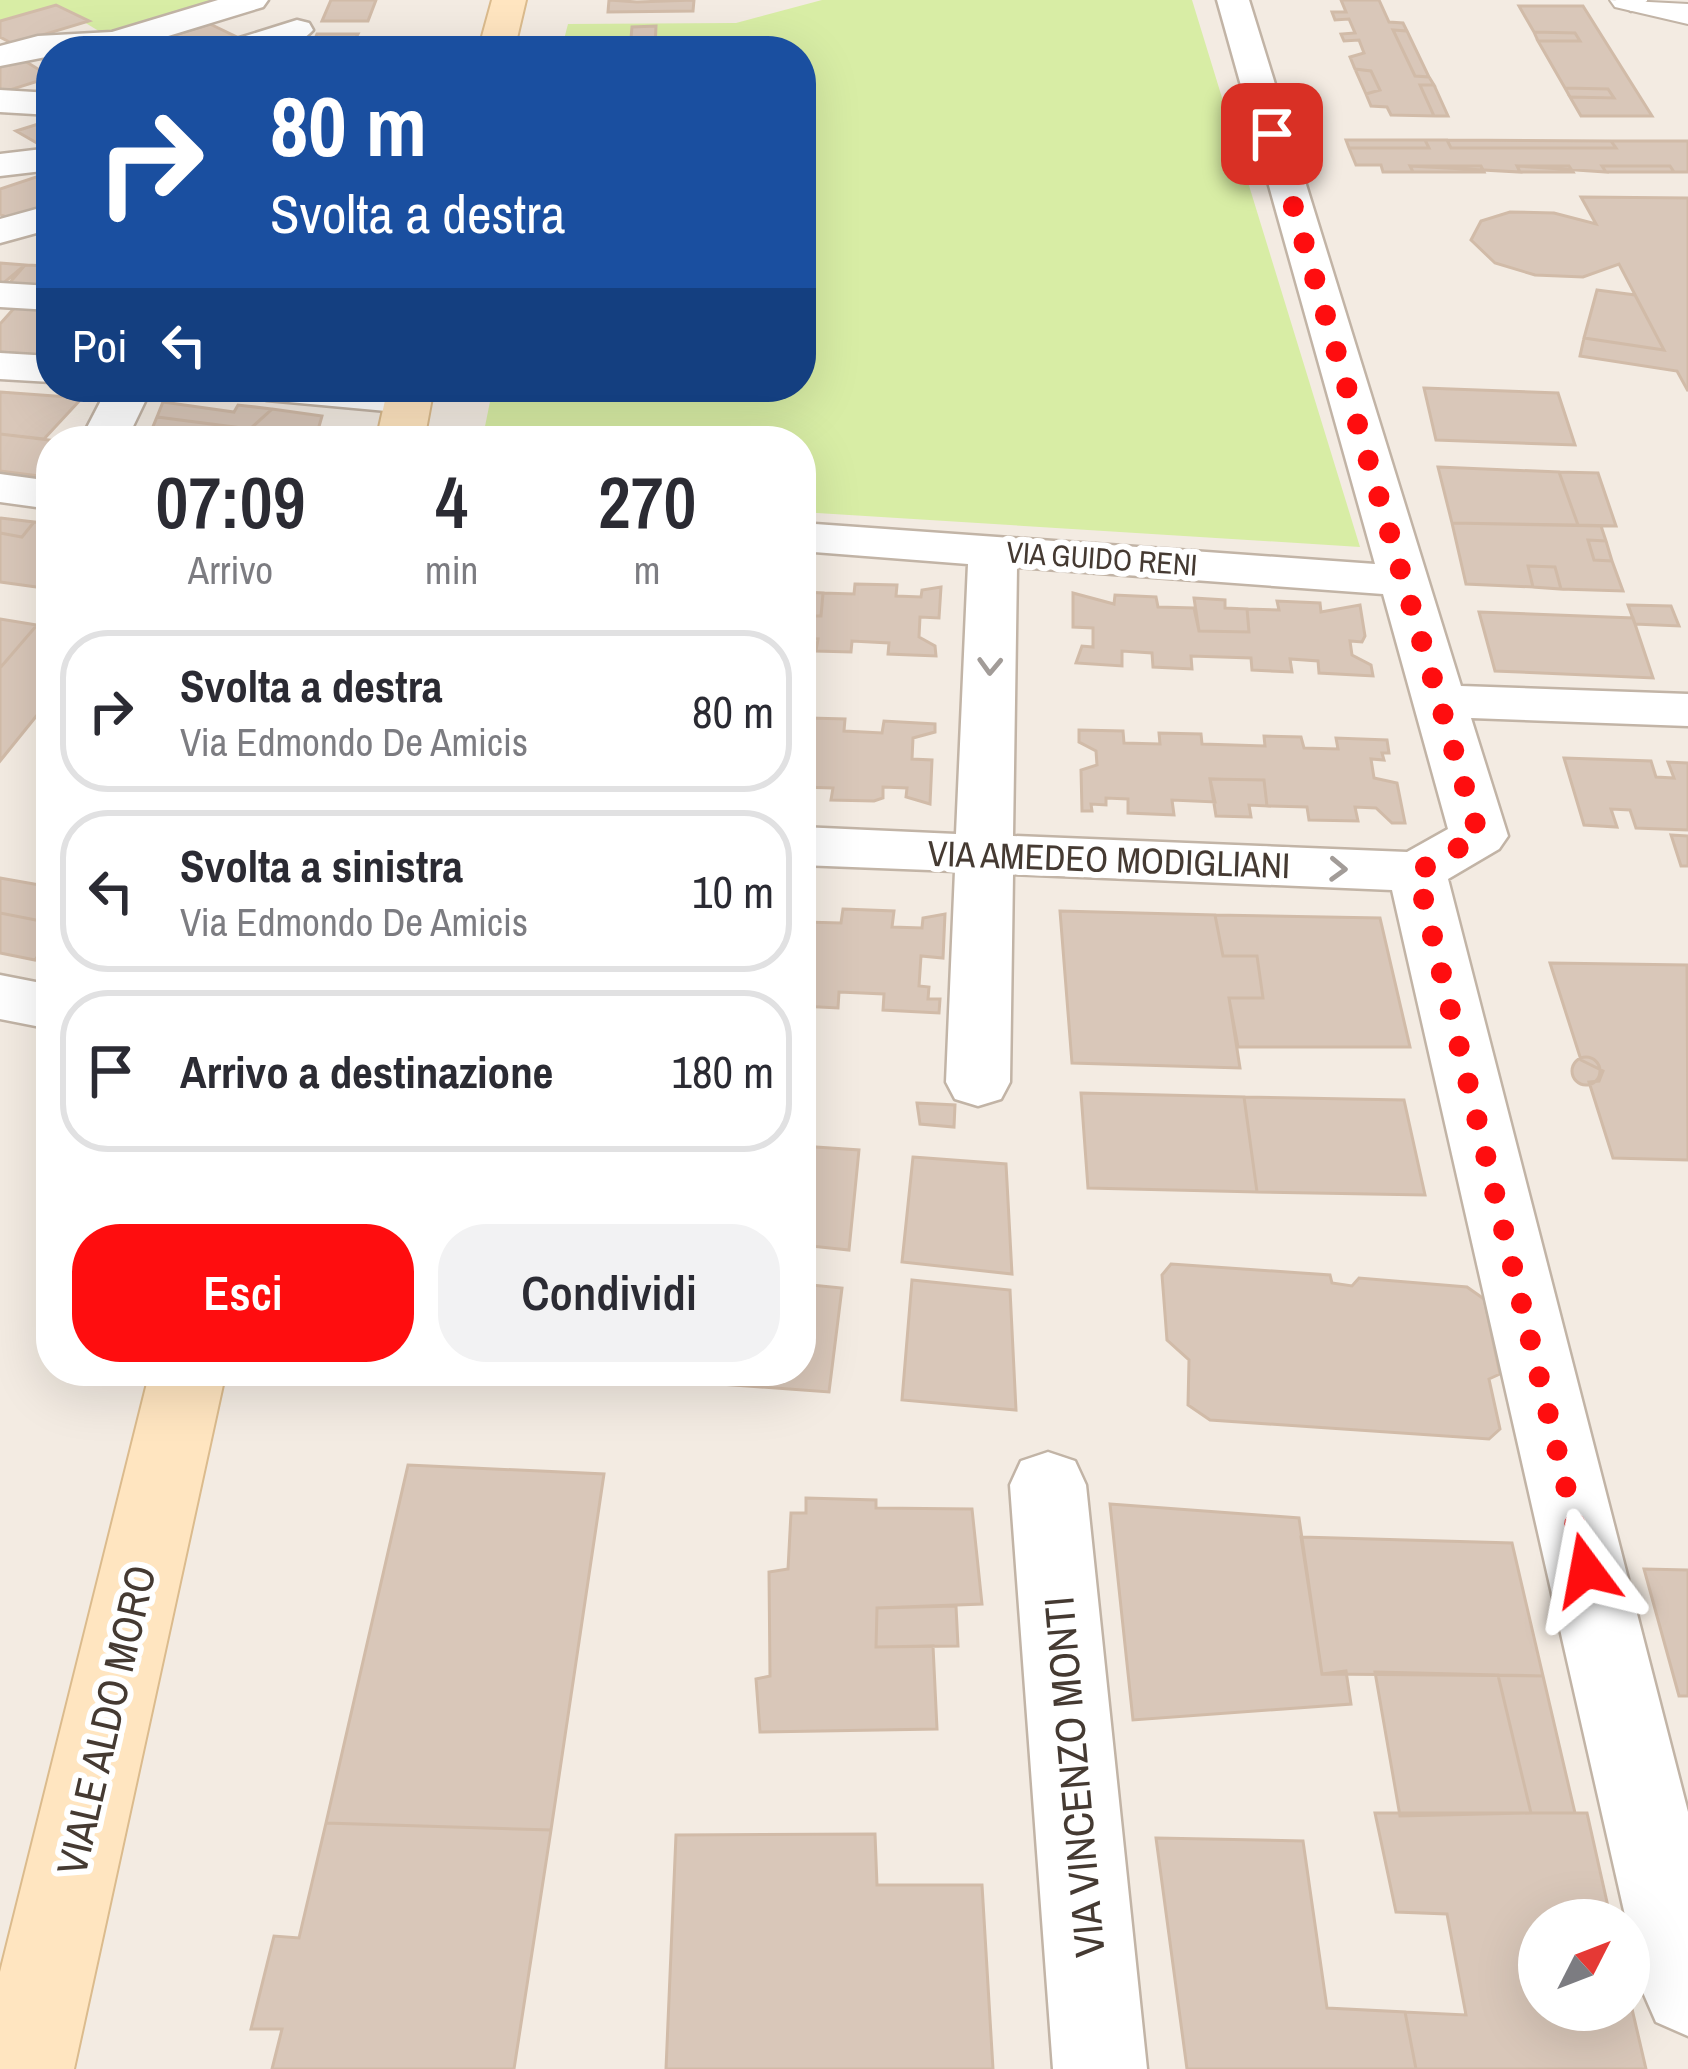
<!DOCTYPE html>
<html lang="it">
<head>
<meta charset="utf-8">
<style>
  body { margin:0; font-family:"Archivo Narrow",sans-serif; background:#f2f2f3; color:#2b2b33; height:100vh; display:flex; flex-direction:column; font-size:45px; white-space:nowrap }
  * { box-sizing:border-box; margin:0 }
  p { font-size:39px; color:#7c7c81 }
  .icon { flex:none; width:66px; height:66px; fill:none; stroke:currentColor; stroke-width:2; stroke-linecap:round; stroke-linejoin:round }
  .map { position:relative; flex:1; overflow:hidden }
  .sheet { position:absolute; left:36px; top:426px; width:780px; height:960px; display:flex; flex-direction:column; background:#fff; border-radius:48px; box-shadow:0 12px 48px #0002 }
  .sheet>* { flex:none }
  .top-card { position:absolute; left:36px; top:36px; width:780px; height:366px; border-radius:48px; box-shadow:0 12px 48px #0002; background:#1a4fa0; color:#fff; overflow:hidden }
  .needle { width:78px; rotate:48deg }
  .tools { position:absolute; left:1518px; top:1899px; display:grid; gap:24px }
  .tools a { display:grid; place-items:center; width:132px; height:132px; border-radius:50%; background:#fff; box-shadow:0 12px 48px #0002; font-size:60px }
  .pin { position:absolute; display:grid; place-items:center; width:102px; height:102px; color:#fff; margin:-51px; border-radius:24px; box-shadow:0 6px 18px #0006 }
  .me { position:absolute; width:132px; margin:-66px; rotate:347deg; stroke-linejoin:round; filter:drop-shadow(0 0 9px #0008) }
  .turn { display:flex; align-items:center; gap:42px; height:252px; padding:0 36px; font-size:54px }
  .turn .icon { width:156px; height:156px; stroke-width:2.5 }
  .turn b { display:block; font-size:84px; line-height:102px }
  .then { display:flex; align-items:center; height:114px; padding:0 36px; background:#0003; gap:24px; font-size:45px }
  .eta { display:flex; justify-content:space-evenly; align-items:center; height:204px; text-align:center }
  .eta b { font-size:72px; font-weight:600; line-height:84px }
  .primary-button { display:flex; gap:24px; margin-top:auto; padding:24px 36px }
  .primary-button a { flex:1; height:138px; border-radius:48px; background:#ff0d0f; color:#fff; font-size:48px; font-weight:600; line-height:138px; text-align:center }
  .primary-button a+a { background:#f2f2f3; color:#2b2b33 }
  ul { padding:0; list-style:none }
  li { display:flex; align-items:center; gap:36px; height:162px; margin:0 24px 18px; padding:0 12px; border:6px solid #e1e1e2; border-radius:48px }
  li div { flex:1 }
  li b { display:block; font-size:45px }
  li em { font-style:normal }
  .map>svg:first-child { display:block }
</style>
</head>
<body>
<div class="map">
<svg width="1688" height="2069" viewBox="0 0 1688 2069">
  <rect width="100%" height="100%" fill="#f3ebe2"/>
  <path fill="#d8eda5" d="M0,0h228l-121,36 -51,-31 -56,16z
    M822,0h370l168,547 -559,-35v-71h-319l11,-54h308v-336h-240l7,-27 168,-1z"/>
  <path fill="#d9c7b9" stroke="#d1bba8" stroke-width="3" d="M331,0h45l-8,21h-46z
    M609,0l28,2 57,-2 -1,11 -85,1z
    M1341,0h38l10,22 14,1 4,8 -14,-1 22,46 14,1 5,8h-14l14,31 -43,-1 -4,-8 -16,-1 -5,-12 14,-4 -9,-19 -16,-2 -5,-12 14,-4 -5,-13 -15,1 -3,-7 14,-1 -6,-14 -14,1 -3,-8h14z
    M56,5l33,16 -76,23 -13,-7v-16z
    M1519,6h64l69,110h-71l-11,-19 44,1 -6,-9 -43,-1 -27,-47h42l-5,-8 -41,-1z
    M210,24l33,16 -36,11h-84z
    M656,26l-1,22 -25,1 2,-22z
    M1393,30l14,1 22,46 -14,-1z
    M1534,32l41,1 5,8h-42z
    M317,34h41l-6,11h13l-3,6h-43l2,-6 -9,1z
    M20,58l31,19 -51,16v-29z
    M1355,69l16,2 9,19 -14,4z
    M1420,85h14l14,31h-14z
    M1565,88l43,1 6,9 -44,-1z
    M51,120l-2,30 -33,-19z
    M1346,140h79l4,8h-80z
    M1425,140h22l4,8h165l-5,-7h77v31h-14l-4,-6h-68l4,6 -89,-6 3,6 -110,-6 3,6h-30l-2,-7h-25l-7,-17h80z
    M1447,140l164,1 5,7h-165z
    M1410,166h71l3,6h-71z
    M1517,166h52l4,6h-53z
    M1602,166h68l4,6h-68z
    M51,172v32l-43,14 -8,-4v-25z
    M1581,197l107,1v193l-11,-20 -97,-15 4,-18 80,12 -45,-86 -36,13 -48,-2 -40,-12 -24,-23 10,-19 29,-9 44,1 42,11z
    M0,263l25,2 -25,21z
    M25,265l26,1v24l-45,-3z
    M1597,290l38,5 29,55 -80,-12z
    M17,305l34,3v48l-51,-4v-28z
    M1424,388l134,5 17,52 -139,-5z
    M0,392l82,6 -38,41 -44,-5z
    M163,402l71,10 4,-7 34,4 -22,20 -93,-12z
    M272,409l50,7 -6,21 -66,-8z
    M157,417l77,10 -10,11 24,3h-101z
    M234,427l16,2 19,2 -9,10 -36,-3z
    M269,431l47,6 -56,4z
    M0,434l57,7h-6l-4,36 -47,-6z
    M1438,467l121,5 19,53 -126,-2z
    M1559,472l39,1 18,53 -38,-1z
    M0,519l1,-1 33,4 -12,15 -22,-4z
    M34,522l17,2v65l-51,-7v-49l22,4z
    M1452,523l149,3 5,15 -18,-1 6,20 18,1 11,30 -62,-2 -6,-22 -27,-1 5,21 -67,-3z
    M1588,540l18,1 6,20 -18,-1z
    M1528,566l27,1 6,22 -28,-2z
    M801,581l2,11 20,1 -2,23h-20z
    M855,584l42,1 -1,11 25,1 1,-7 19,-3 -2,31 -19,-1 -1,20 16,9 1,10 -48,-2 1,-11 -37,-2 -1,11 -35,-1 2,-12 -17,-1v-22h20l2,-23 31,1z
    M1073,593l41,11 1,-9 41,2 2,10 36,1 5,23 50,1 -2,-23 32,1 -2,-9 43,2 1,9 39,-7 5,31 -3,6 -12,-1 2,14 19,10 2,11 -54,-3 -1,-12 -28,-2 2,13 -40,-2 -1,-12 -60,-2 1,13 -39,-2 -1,-14 -30,-2v15l-46,-3 6,-17 11,1v-19l-20,-1z
    M1194,598l31,2v8l22,1 2,23 -50,-1z
    M1628,605l43,1 8,20 -44,-2z
    M1479,612l154,6 20,60 -158,-7z
    M0,619l37,6 -37,43z
    M37,625l14,1v72l-51,63v-93z
    M809,718l36,1 -1,12 38,2 2,-12 51,3v8l-22,6 -1,21 20,1 -2,44 -24,-7 1,-9 -24,-1v11l-9,3 -43,-1 2,-12 -32,-1v-59h7z
    M1079,730l44,1 1,12 36,1 -1,-11 42,1 1,10 63,2 -1,-10 37,1 3,11 34,1 -2,-11 51,2 2,13h-7l2,7 -13,-1 3,19 23,5 8,40h-13l-16,-15 -21,-1 3,14 -49,-1 -2,-13 -40,-1 -3,-26 -54,-1 5,23 -43,-2 2,15 -46,-2v-14l-22,-1v7l-15,-1 1,7h-10l-1,-41 16,-5 -1,-14 -17,-9z
    M1564,758l87,3 5,16 18,1 -6,-16 20,1v67l-52,-2 -6,-18 -19,-1 6,18 -33,-2z
    M1210,779l54,1 3,26 -18,-1 2,12 -35,-1z
    M1671,835l17,1v30h-7z
    M0,878l51,9v36l-51,-10z
    M843,909l51,2 -2,16 30,1 1,-10 22,-4 -2,44 -22,-2 -2,30 10,1 -1,12h12l-1,14 -56,-3 1,-16 -45,-2 -1,16 -37,-2 4,-84 36,1z
    M1060,911l155,4 8,41h34l6,42h-34l11,70 -168,-5z
    M0,913l51,10v16l-16,21 -35,-7z
    M1215,915l165,3 30,129h-172l-9,-49h34l-6,-42h-34z
    M1550,963l137,2 1,195 -75,-2 -24,-76 10,-1 4,-10 -22,-11z
    M1572 1071a14 14 0 1 1 28 0a14 14 0 1 1-28 0Z
    M1081,1093l163,4 13,95 -169,-4z
    M1244,1097l160,3 21,95 -168,-3z
    M917,1103l38,2 -1,22 -34,-3z
    M801,1146l58,4 -10,100 -48,-5z
    M913,1157l93,7 6,110 -110,-12z
    M1171,1264l159,11 2,8 20,3 7,-8 108,9 17,12 16,75 -11,5 11,50 -11,10 -279,-19 -22,-15 1,-45 -22,-20 -5,-65z
    M912,1280l98,10 6,120 -114,-10z
    M801,1284l41,4 -13,104 -287,-21h259z
    M408,1465l196,9 -53,356 -225,-7z
    M806,1498l70,2v8l96,1 10,95 -105,4 -1,39 57,-1 4,83 -177,3 -4,-53 14,-3 -1,-104 19,-3 3,-56h15z
    M1110,1504l189,14 23,156 24,-3 5,33 -218,16z
    M1301,1537l211,6 31,133 -221,-2z
    M1644,1569l44,1v126h-9z
    M956,1606l2,40 -82,1 1,-39z
    M1375,1672l123,3 33,138 -131,3z
    M1498,1675l45,1 32,137h-44z
    M1375,1813h212l24,107h-72v90h90v-14l17,73h-230l-11,-57 61,3 -19,-101 -51,-2z
    M326,1823l225,7 -37,239h-242l10,-40h-31l23,-93 25,2z
    M875,1834l2,51h105l11,184h-327l10,-234z
    M1156,1838l147,3 24,167 78,4 11,57h-229z"/>
  <g fill="none" stroke-linecap="round" stroke-linejoin="round">
    <defs>
      <path id="minor" d="M218,0h50l-5,7 -144,44h-68v5l-51,10v-20l38,-10 74,-4z
        M1217,0h32l212,686 227,8v32l-217,-8 37,118 -9,13 -51,30 240,933v224l-32,-14 -14,-32 -250,-1100 -379,-16 -3,208 -9,17 -23,7 -23,-7 -9,-17 9,-211 -154,-6v-38l155,7 12,-270 -167,-13v-28l574,41zM1017,567l366,27 65,235 -41,23 -394,-16z
        M1615,0h32v1l-16,10z
        M297,20l12,3 4,7c-22,25 -67,21 -98,21l5,-7z
        M0,90l51,3v22l-51,-3z
        M51,148v22l-51,6v-22z
        M51,205v24l-51,14v-24z
        M0,283l51,3v24l-51,-3z
        M0,353l51,3v26l-51,-3z
        M108,387h44l-26,54h-46z
        M245,387h164l15,4 6,9 -6,9 -16,4 -141,-13 -15,-4z
        M0,474l51,7v28l-51,-7z
        M0,975l51,10v44l-51,-10z
        M1048,1452l27,9 11,24 61,584h-94l-43,-584 11,-24z"/>
      <path id="tertiary" d="M1610,0l78,4v20l-73,-17z"/>
      <path id="secondary" d="M492,0h34l-12,51h-36z
        M388,387h46l-10,54h-48z
        M150,1371h76l-152,698h-74v-97z"/>
    </defs>
    <use href="#minor" stroke="#c2b4a6" stroke-width="5"/>
    <use href="#tertiary" stroke="#c2b4a6" stroke-width="4"/>
    <use href="#secondary" stroke="#dbbb8d" stroke-width="4"/>
    <use href="#minor" fill="#fff" fill-rule="evenodd"/>
    <use href="#tertiary" fill="#fff" fill-rule="evenodd"/>
    <use href="#secondary" fill="#ffe5c0" fill-rule="evenodd"/>
  </g>
  <defs><path id="oneway-chevron" d="M-2-3.5L2.5 0L-2 3.5" fill="none" stroke-width="1.6" stroke-linecap="round" stroke-linejoin="round" transform="scale(3)"/></defs>
  <g stroke="#a29c98">
    <use href="#oneway-chevron" transform="translate(990 666) rotate(92)"/>
    <use href="#oneway-chevron" transform="translate(1338 869) rotate(2)"/>
  </g>
  <g fill="none" stroke-linecap="round" stroke-linejoin="round">
    <path stroke="#ff0d0f" stroke-width="21" stroke-dasharray="0 37.8" d="M1272,134l207,702 -62,36 169,698"/>
  </g>
  <g text-anchor="middle" dominant-baseline="central" stroke-width="12" stroke-linejoin="round" paint-order="stroke">
    <g font-size="30" fill="#453a32" stroke="#fff">
      <text transform="translate(1102 558) rotate(4)">VIA GUIDO RENI</text>
    </g>
    <g font-size="36" fill="#453a32" stroke="#fff">
      <text transform="translate(1109 859) rotate(2)">VIA AMEDEO MODIGLIANI</text>
    </g>
    <g font-size="42" fill="#453a32" stroke="#fff">
      <text transform="translate(106 1720) rotate(-77)">VIALE ALDO MORO</text>
      <text transform="translate(1074 1777) rotate(-95)">VIA VINCENZO MONTI</text>
    </g>
  </g>
</svg>
<div class="tools">
<a><svg class="needle" viewBox="-14 -14 28 28"><path d="M0-13l5 13h-10z" fill="#e53935"/><path d="M0 13l5-13h-10z" fill="#7c7c81"/></svg></a>
</div>
<div class="pin" style="left:1272px;top:134px;background:#d93025"><svg class="icon" aria-label="arrive" viewBox="0 0 24 24"><path d="M6 21V4h12l-3 4 3 4H6"/></svg></div>
<svg class="me" style="left:1586px;top:1570px" viewBox="-20 -20 40 40"><path d="M0-17L14 15 0 8-14 15z" fill="#ff0d0f" stroke="#fff" stroke-width="4"/></svg>
<div class="top-card">
<div class="turn"><svg class="icon" aria-label="right" viewBox="0 0 24 24"><path d="M7 20v-9h11M14 6l5 5-5 5"/></svg><div><b>80 m</b>Svolta a destra</div></div>
<div class="then">Poi<svg class="icon" aria-label="left" viewBox="0 0 24 24"><path d="M17 20v-9H6M10 6l-5 5 5 5"/></svg></div>
</div>
<section class="sheet">
<div class="eta">
<div><b>07:09</b><p>Arrivo</p></div>
<div><b>4</b><p>min</p></div>
<div><b>270</b><p>m</p></div>
</div>
<ul>
<li><svg class="icon" aria-label="right" viewBox="0 0 24 24"><path d="M7 20v-9h11M14 6l5 5-5 5"/></svg><div><b>Svolta a destra</b><p>Via Edmondo De Amicis</p></div><em>80 m</em></li>
<li><svg class="icon" aria-label="left" viewBox="0 0 24 24"><path d="M17 20v-9H6M10 6l-5 5 5 5"/></svg><div><b>Svolta a sinistra</b><p>Via Edmondo De Amicis</p></div><em>10 m</em></li>
<li><svg class="icon" aria-label="arrive" viewBox="0 0 24 24"><path d="M6 21V4h12l-3 4 3 4H6"/></svg><div><b>Arrivo a destinazione</b></div><em>180 m</em></li>
</ul>
<div class="primary-button"><a>Esci</a><a>Condividi</a></div>
</section>
</div>
</body>
</html>
